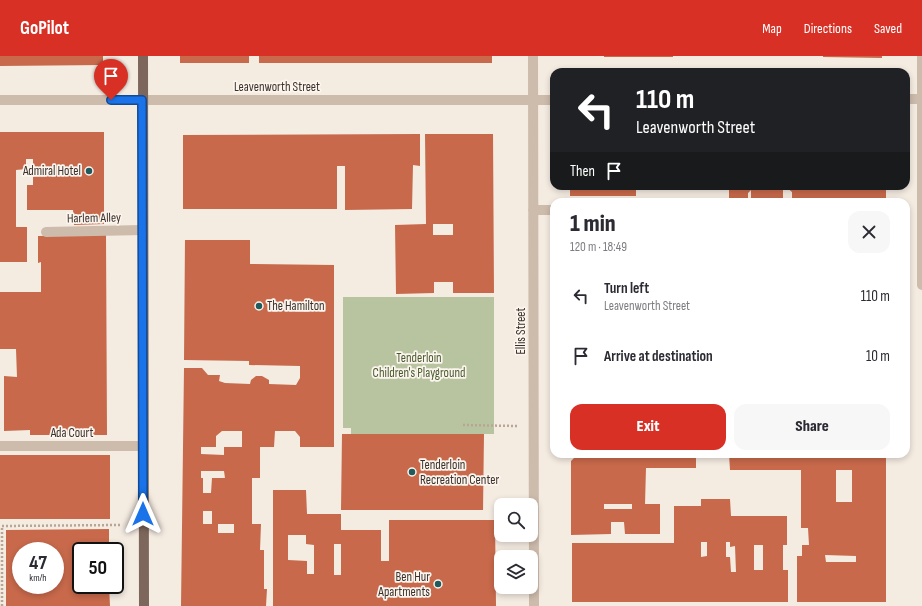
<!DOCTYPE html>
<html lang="en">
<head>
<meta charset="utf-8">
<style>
  body { margin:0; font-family:"Sofia Sans Condensed",sans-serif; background:#f7f7f7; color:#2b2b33; height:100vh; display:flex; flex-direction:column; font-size:15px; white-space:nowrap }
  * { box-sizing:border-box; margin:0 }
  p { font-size:13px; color:#7c7c81 }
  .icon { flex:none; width:22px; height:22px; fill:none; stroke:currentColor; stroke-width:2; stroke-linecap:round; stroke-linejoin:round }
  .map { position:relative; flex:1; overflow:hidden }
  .details { position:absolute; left:550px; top:142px; width:360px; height:260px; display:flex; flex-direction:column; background:#fff; border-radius:12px; box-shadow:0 2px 6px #0003 }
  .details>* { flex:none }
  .guide { position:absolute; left:550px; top:12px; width:360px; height:122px; border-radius:12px; box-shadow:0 2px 6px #0003; background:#202124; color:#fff; overflow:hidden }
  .controls { position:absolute; left:494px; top:442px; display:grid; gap:8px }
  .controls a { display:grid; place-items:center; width:44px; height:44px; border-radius:8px; background:#fff; box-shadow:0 2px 6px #0003; font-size:20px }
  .speed { position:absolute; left:12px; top:486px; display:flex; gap:8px; font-size:20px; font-weight:700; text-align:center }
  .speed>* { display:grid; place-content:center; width:52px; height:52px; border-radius:50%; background:#fff; box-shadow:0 2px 6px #0003; line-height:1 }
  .speed small { font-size:10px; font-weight:400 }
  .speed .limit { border:2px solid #111; border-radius:6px; background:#fff; color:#111 }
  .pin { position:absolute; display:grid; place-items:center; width:34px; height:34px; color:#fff; margin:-41px -17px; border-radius:50% 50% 50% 0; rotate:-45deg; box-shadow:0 0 4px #0007 }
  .pin .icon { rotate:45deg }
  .me { position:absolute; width:44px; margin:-22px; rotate:0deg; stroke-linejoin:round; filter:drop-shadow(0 0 3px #0008) }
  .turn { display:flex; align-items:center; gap:14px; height:84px; padding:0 20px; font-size:18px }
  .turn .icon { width:52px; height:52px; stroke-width:2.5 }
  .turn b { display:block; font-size:28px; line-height:34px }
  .then { display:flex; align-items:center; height:38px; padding:0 20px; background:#0003; gap:8px; font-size:15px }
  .round { display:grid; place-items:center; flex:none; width:42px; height:42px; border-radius:12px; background:#f7f7f7 }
  .summary { display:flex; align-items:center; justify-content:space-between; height:68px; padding:0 20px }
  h1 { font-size:24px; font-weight:800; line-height:30px }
  .action { display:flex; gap:8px; margin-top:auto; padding:8px 20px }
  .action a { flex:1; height:46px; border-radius:12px; background:#d93025; color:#fff; font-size:16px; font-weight:800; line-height:46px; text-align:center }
  .action a+a { background:#f7f7f7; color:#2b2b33 }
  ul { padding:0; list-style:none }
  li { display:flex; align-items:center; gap:12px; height:60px; padding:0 20px }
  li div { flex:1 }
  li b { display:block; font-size:15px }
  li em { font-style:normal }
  header { display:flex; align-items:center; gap:24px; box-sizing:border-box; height:56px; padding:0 20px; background:#d93025; color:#fff }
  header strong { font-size:19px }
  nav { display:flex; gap:22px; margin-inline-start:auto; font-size:14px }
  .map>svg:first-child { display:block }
</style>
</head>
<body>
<header>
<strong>GoPilot</strong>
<nav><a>Map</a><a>Directions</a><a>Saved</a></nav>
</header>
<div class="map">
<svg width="922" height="550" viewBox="0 0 922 550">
  <rect width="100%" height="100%" fill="#f4ebe1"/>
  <path fill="#b8c4a0" d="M343,241h151v137h-143v-6h-8z"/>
  <path fill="#c8694b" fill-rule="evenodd" d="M0,0h103v9l-103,1z
    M180,0h69v7h-69z
    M259,0h233v7h-233z
    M604,0h69v1h-69z
    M823,0h59v2l-59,-1z
    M0,76h104v92l-30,1 -1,-15h-46v-25h6v-26h-7v10l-10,1v57h11v35h-27z
    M420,78v32l-7,-1 -1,44 -67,1v-44h-8v43h-154v-74z
    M425,78h68l1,159h-41v-11h-19v11l-38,1 -1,-69 31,-1zM433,168h20v11h-20z
    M570,130h213v16h-32v-12l-3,3v9h-19v-12h-93v6h-66z
    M786,130h100v16h-94v-10l-6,-5z
    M106,179l1,200h-77v-5l-26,1v-55l13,1 -1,-28h-16v-57h41v-30l-3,1v-27z
    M185,184h65v24l84,1v182h-34v-10l-5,-6h-20l-1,16h-14v31h-8v46h9l-1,26h4v39h3l-1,17h-85l3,-238h18l6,7h12l-1,6 6,2 25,1 1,-4 5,-4h6l7,4v4l27,1 4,-7v-12l-51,-1v-4l-65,-1zM222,375h20v16h-18v8l-23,-1v-7h15v-11zM201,415h23l1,7h-13l-1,15h-8v-15h-2zM203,455h9v13h-9zM218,468h16v9h-16z
    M342,378h142l-1,76h-142z
    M574,398h122v14h-50l-1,36h15v30h-35l-1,-12h-13v12l-40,1v-74l3,-3zM604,448h28v5h-28z
    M729,398h157v148h-89v-46h5v-11h7l-1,-17h-7v-58h-71zM836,414h16v32h-16zM825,499l31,1v6h-30z
    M0,399h110v64h-110z
    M273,434h33l1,24h34v16h40v31h8v-41h106l1,86h-223zM288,479h18v9l8,1v29h-7v-13l-19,-1zM334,488h7v31h-7z
    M701,443h29l1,17h56v29h-4v25h5v32h-216v-59h102v-37h27zM701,486h6v14l-6,1zM726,486h4v5l5,-1 1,26h-5l-1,-15h-4zM754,489h9v25h-9z
    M109,473v22h-28v34h28l1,21h-104v-76zM21,495h34v34h-34z"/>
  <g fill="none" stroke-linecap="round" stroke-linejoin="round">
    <path stroke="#b9a596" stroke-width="2.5" stroke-dasharray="2 2" stroke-linecap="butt" d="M463,369l54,1
      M2,550v-80l118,-1"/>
    <path stroke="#cdbbac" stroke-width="10" d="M533,0l1,550
      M922,0v229
      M906,43h16
      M0,44h554
      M533,154h21
      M46,176l97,-2
      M0,390h143"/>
    <path stroke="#7d675c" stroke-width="10" d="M143,0l1,550"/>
  </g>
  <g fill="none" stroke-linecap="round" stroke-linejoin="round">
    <defs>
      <path id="route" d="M111,44h31l1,414"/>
    </defs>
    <use href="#route" stroke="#114b97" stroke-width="10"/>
    <use href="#route" stroke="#1a73e8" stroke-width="7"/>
  </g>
  <g fill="#1f5a5e" stroke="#fbf5ee" stroke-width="1.5">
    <circle cx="89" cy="115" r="4"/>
    <circle cx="259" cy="250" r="4"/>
    <circle cx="412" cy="416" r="4"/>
    <circle cx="438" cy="528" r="4"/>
  </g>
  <g text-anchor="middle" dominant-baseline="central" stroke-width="3.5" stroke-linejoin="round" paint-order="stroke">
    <g font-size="13" fill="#3b302b" stroke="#fbf5ee">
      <text x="277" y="31">Leavenworth Street</text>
      <text transform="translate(94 162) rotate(-1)">Harlem Alley</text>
      <text transform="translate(521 275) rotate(-90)">Ellis Street</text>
      <text x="72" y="377">Ada Court</text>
    </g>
    <g font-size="13" fill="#3b302b" stroke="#fbf5ee" text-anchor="end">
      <text x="81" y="115">Admiral Hotel</text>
      <text x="267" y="250" text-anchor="start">The Hamilton</text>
      <text x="420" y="409" text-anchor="start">Tenderloin<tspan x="420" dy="15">Recreation Center</tspan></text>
      <text x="430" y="521">Ben Hur<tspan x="430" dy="15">Apartments</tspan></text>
    </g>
    <g font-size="13" fill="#4a5a2e" stroke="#fbf5ee">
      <text x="419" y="302">Tenderloin<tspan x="419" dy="15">Children's Playground</tspan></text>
    </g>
  </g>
</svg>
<div class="controls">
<a><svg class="icon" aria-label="search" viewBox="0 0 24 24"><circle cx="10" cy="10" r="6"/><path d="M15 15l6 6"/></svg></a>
<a><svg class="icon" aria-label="layers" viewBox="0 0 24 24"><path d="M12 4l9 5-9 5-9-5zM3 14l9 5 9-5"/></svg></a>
</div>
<div class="speed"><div>47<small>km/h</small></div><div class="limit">50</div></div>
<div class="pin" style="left:111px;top:44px;background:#d93025"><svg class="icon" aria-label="arrive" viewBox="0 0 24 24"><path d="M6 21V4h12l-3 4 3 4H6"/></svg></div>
<svg class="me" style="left:143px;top:458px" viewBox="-20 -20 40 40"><path d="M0-17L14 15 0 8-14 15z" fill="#1a73e8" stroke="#fff" stroke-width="4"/></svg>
<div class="guide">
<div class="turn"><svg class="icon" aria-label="left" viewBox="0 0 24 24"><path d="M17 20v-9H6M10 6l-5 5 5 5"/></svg><div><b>110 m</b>Leavenworth Street</div></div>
<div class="then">Then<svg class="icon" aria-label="arrive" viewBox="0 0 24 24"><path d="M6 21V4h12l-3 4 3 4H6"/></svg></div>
</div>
<section class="details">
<div class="summary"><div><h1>1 min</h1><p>120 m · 18:49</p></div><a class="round"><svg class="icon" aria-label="close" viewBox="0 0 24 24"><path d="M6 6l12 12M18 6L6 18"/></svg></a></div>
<ul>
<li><svg class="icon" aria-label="left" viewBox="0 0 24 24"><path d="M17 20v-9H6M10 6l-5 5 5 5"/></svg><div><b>Turn left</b><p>Leavenworth Street</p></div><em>110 m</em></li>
<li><svg class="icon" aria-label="arrive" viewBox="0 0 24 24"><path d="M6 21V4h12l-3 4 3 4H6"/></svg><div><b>Arrive at destination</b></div><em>10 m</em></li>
</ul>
<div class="action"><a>Exit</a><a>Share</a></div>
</section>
</div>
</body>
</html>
